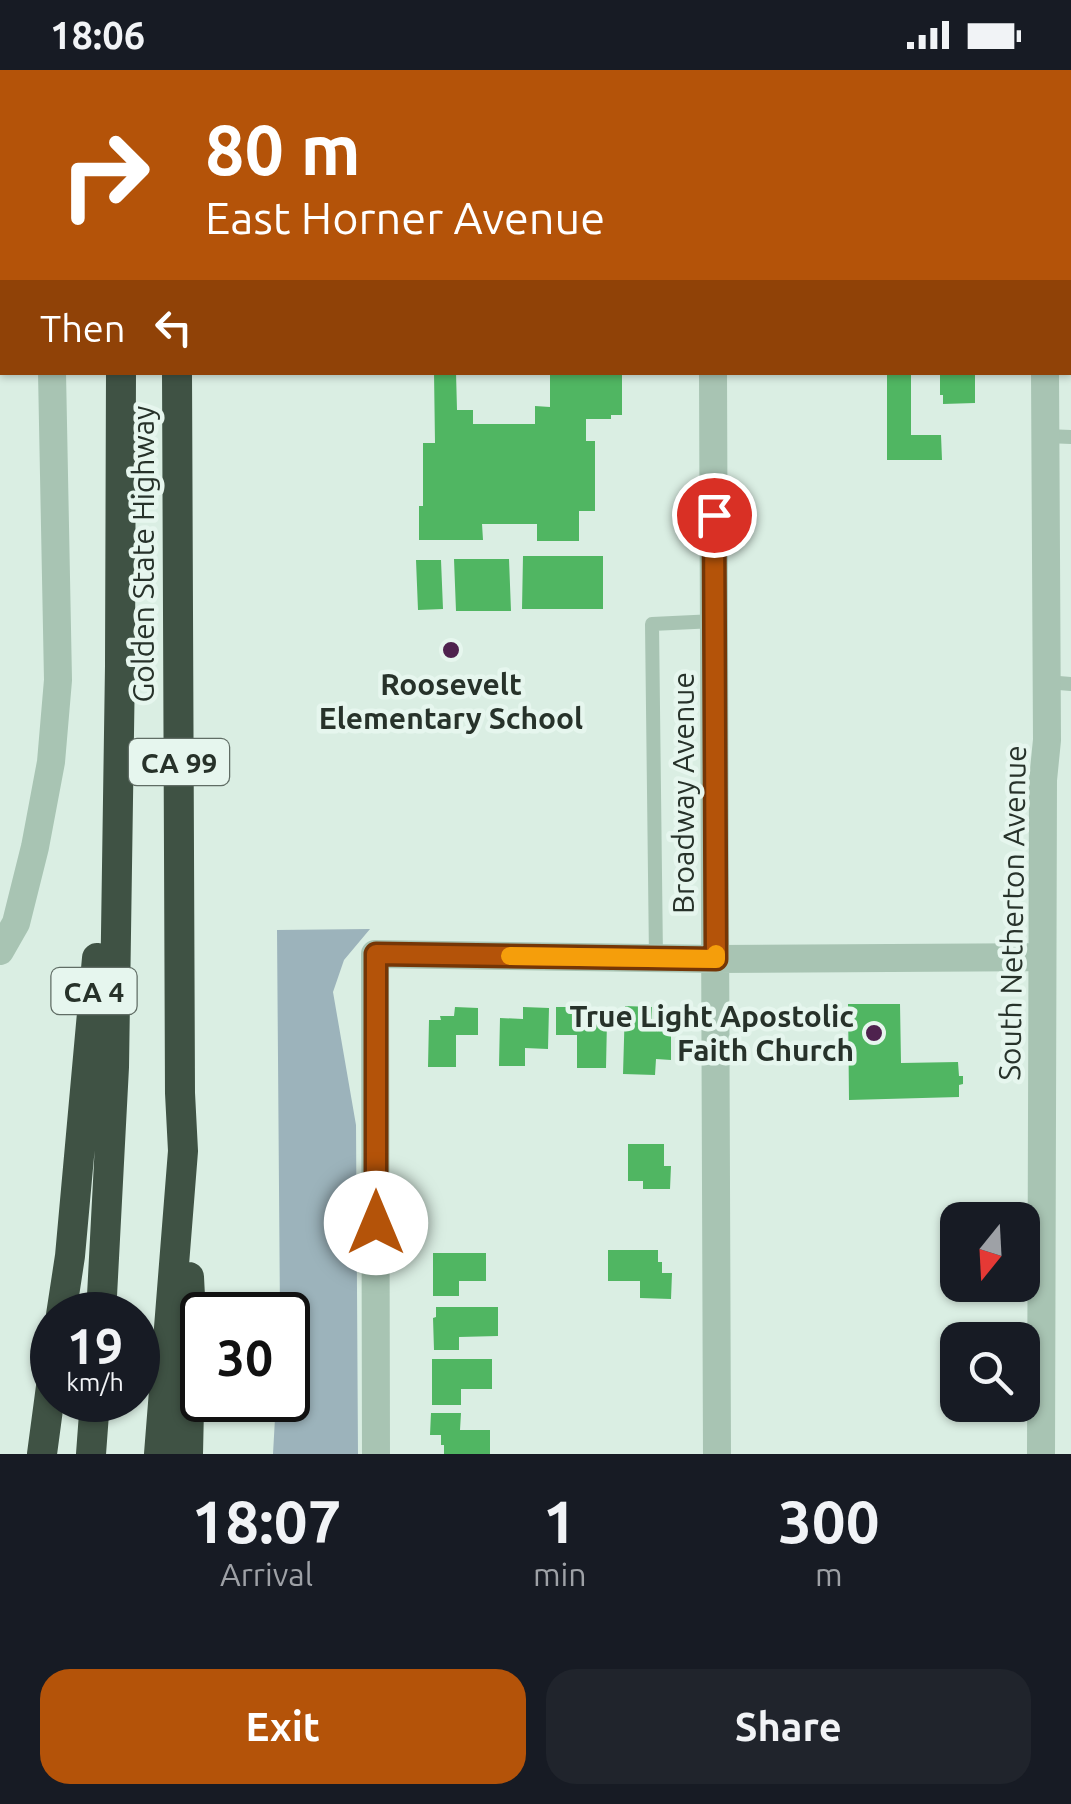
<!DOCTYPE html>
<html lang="en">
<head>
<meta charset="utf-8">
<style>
  body { margin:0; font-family:Ubuntu,sans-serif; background:#20242c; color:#f1f3f6; height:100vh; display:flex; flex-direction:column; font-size:38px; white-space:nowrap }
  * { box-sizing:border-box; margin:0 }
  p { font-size:32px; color:#9ea1a6 }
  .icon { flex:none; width:55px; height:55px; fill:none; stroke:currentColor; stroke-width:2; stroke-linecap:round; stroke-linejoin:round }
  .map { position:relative; height:1384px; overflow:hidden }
  .drawer { display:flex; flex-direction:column; background:#171b24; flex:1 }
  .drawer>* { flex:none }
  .banner { position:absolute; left:0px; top:0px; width:1072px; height:305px; box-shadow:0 2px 8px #0004; background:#b45309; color:#fff; overflow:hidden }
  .needle { width:65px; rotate:198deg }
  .fabs { position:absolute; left:940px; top:1132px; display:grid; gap:20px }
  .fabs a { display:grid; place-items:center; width:100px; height:100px; border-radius:20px; background:#171b24; box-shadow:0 2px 8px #0004; font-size:50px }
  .speed { position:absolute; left:30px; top:1222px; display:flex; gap:20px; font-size:50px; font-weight:700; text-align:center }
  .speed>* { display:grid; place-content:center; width:130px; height:130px; border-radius:50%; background:#171b24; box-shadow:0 2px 8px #0004; line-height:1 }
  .speed small { font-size:25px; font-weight:400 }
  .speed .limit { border:5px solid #111; border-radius:15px; background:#fff; color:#111 }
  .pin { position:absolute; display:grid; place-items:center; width:85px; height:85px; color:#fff; margin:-42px; border:5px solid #fff; border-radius:50%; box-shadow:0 2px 10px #0007 }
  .me { position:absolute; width:110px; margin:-55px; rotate:0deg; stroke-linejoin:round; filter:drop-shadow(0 0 8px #0008) }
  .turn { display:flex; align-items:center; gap:35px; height:210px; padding:0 40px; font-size:45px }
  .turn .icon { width:130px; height:130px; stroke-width:2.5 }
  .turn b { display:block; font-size:70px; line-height:85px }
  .then { display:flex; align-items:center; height:95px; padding:0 40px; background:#0003; gap:20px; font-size:38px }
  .eta { display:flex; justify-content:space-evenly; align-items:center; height:170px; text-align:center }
  .eta b { font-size:60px; font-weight:600; line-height:70px }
  .action { display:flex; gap:20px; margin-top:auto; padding:20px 40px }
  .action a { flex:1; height:115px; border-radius:30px; background:#b45309; color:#fff; font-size:40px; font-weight:600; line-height:115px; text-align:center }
  .action a+a { background:#20242c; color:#f1f3f6 }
  .status { display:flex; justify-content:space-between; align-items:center; height:70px; padding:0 50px; background:#171b24; direction:ltr }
  .status svg { height:28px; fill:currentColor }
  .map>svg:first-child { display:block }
</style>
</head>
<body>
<div class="status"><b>18:06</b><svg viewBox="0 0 49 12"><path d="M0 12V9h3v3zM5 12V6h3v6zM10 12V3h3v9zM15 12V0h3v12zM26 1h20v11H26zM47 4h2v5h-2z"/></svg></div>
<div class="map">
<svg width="1071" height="1384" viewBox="0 0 1071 1384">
  <rect width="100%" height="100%" fill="#daeee3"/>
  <path fill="#9cb3bb" d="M370,859l-26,31 -11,32 23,133 2,329h-85l3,-54h12v-85h-8l-3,-385z"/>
  <path fill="#50b662" d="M434,302h22l1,38h16v14h62v-18l15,1v-35h72v43h-11v4h-25v22h9v70h-16v30h-42v-17h-55l1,16h-64v-34h4v-63h12z
    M887,302h24v63h30l1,25h-55z
    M940,302h35v31l-32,1v-9h-3z
    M523,486h80v53h-81z
    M454,489h55l2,52h-55z
    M416,490h25l2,49 -25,1z
    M848,934h52l1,59 57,-1 1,14h4v8l-4,1v12l-110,3z
    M625,936l27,1 -1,19 20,1v33l-15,-1 -1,16 -32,-1z
    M455,937l23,1v27h-22v32h-28l1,-47h12l-1,-4h14z
    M523,937l26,1 -1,41 -23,-1v18h-26l1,-48 23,1z
    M556,937h24v9h15v4h12l-1,48h-29v-33h-21z
    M628,1074h36v22h7l-1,23h-27v-8h-15z
    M608,1180h50v12h4v11h10l-1,26 -31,-1v-17h-32z
    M433,1183h53v28h-27v15h-26z
    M436,1237h62v29l-39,1v13h-25l-1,-32 3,-1z
    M432,1289h60v30h-31v16h-29z
    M431,1343h30l-1,17h30v24h-46v-9h-3v-10h-11z"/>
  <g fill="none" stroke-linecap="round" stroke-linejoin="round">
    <path stroke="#a8c4b3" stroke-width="14" d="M778,0l1,2
      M862,0v2
      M1070,42h1
      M1046,366l25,1
      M1047,612l24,2
      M656,888l-4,-334 63,-3"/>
    <path stroke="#a8c4b3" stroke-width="28" d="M47,0v2
      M713,2v-2
      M1045,2v-2
      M713,302l4,1082
      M0,881l16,-28 19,-76 16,-85 7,-82 -6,-308
      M376,1384l-1,-500 341,5 326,-2
      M1041,1384l2,-674 4,-40 -2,-368"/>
    <path stroke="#7a9783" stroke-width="30" d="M493,0l7,2
      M1070,228h1"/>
    <path stroke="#3f5244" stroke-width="30" d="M175,0l1,2
      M121,2v-2
      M61,1245l9,-59 27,-298
      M101,1245l13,-248 6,-401 1,-294
      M42,1384l10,-75
      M91,1384l4,-54
      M159,1384l24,-303 -3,-58 -3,-721
      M188,1384l3,-138 -2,-39"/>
  </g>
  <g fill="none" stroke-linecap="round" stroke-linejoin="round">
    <defs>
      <path id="route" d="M376,1153v-269l340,5 -2,-444"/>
    </defs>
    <use href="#route" stroke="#753606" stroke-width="25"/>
    <use href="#route" stroke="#b45309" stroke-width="18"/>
    <path stroke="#f59e0b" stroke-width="18" d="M510,886l206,3v-5"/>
  </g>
  <g fill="#4e224e" stroke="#e6f6ee" stroke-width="4">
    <circle cx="451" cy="580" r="10"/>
    <circle cx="874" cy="963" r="10"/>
  </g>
  <g text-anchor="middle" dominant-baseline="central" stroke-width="9" stroke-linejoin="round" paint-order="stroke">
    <g fill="#e6f6ee" stroke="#606d65" stroke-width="2.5">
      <rect x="129" y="669" width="100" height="46" rx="8"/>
      <rect x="51.5" y="898" width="85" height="46" rx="8"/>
    </g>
    <g font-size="28" font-weight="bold" fill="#27322a">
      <text x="179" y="692">CA 99</text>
      <text x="94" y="921">CA 4</text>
    </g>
    <g font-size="30" fill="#27322a" stroke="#e6f6ee">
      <text transform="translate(143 484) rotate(-90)">Golden State Highway</text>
      <text transform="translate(683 723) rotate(-90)">Broadway Avenue</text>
      <text transform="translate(1012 843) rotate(-89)">South Netherton Avenue</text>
    </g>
    <g font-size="30" font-weight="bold" fill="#27322a" stroke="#e6f6ee">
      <text x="451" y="614">Roosevelt<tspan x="451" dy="34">Elementary School</tspan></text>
      <text x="854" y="946" text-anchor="end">True Light Apostolic<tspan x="854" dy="34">Faith Church</tspan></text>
    </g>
  </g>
</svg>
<div class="fabs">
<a><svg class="needle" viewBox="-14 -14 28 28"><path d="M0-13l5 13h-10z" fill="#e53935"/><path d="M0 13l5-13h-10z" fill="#9ea1a6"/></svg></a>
<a><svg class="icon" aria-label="search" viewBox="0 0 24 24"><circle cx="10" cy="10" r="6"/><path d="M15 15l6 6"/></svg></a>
</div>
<div class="speed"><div>19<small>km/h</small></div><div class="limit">30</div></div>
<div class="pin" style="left:714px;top:445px;background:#d93025"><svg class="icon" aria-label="arrive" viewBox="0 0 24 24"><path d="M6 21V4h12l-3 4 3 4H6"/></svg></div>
<svg class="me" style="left:376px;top:1153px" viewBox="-20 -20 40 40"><circle r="19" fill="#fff"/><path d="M0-13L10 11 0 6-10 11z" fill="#b45309"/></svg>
<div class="banner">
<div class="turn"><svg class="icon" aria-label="right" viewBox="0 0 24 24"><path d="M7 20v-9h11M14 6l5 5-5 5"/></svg><div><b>80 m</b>East Horner Avenue</div></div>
<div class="then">Then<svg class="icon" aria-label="left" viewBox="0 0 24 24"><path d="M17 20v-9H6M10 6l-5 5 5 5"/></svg></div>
</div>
</div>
<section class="drawer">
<div class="eta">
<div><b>18:07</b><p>Arrival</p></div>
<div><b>1</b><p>min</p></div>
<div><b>300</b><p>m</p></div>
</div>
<div class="action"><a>Exit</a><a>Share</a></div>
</section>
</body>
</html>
